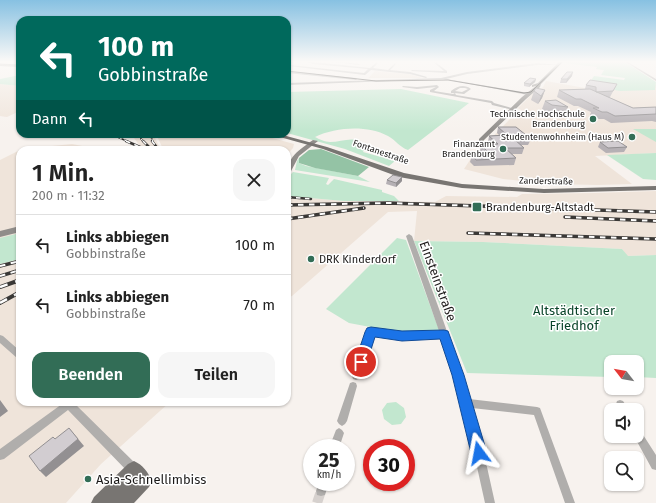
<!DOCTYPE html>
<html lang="de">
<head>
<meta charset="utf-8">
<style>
  body { margin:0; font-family:"Fira Sans",sans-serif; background:#f6f6f6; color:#222; height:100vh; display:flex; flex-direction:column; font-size:15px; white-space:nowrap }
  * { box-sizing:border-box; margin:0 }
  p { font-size:13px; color:#767676 }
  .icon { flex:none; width:22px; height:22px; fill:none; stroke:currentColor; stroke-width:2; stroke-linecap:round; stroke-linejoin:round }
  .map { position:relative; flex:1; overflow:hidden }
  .drawer { position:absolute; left:16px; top:146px; width:275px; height:260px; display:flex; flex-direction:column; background:#fff; border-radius:12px; box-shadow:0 1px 3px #0004 }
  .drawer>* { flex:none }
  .hud { position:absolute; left:16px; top:16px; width:275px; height:122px; border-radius:12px; box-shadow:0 1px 3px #0004; background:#00695c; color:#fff; overflow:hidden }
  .needle { width:26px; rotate:301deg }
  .fabs { position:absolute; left:604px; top:355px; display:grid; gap:8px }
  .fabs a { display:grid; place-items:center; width:40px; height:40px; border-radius:8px; background:#fff; box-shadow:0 1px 3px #0004; font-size:20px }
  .speed { position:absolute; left:303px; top:439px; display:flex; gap:8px; font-size:20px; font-weight:700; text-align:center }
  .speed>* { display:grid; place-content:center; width:52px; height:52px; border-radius:50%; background:#fff; box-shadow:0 1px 3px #0004; line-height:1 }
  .speed small { font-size:10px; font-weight:400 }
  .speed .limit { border:6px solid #d22; background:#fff; color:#111 }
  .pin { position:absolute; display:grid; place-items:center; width:34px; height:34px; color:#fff; margin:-17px; border:2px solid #fff; border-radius:50%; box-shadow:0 1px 4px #0007 }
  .me { position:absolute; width:44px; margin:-22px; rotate:347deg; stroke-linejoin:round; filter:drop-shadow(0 0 3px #0008) }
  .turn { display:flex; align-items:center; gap:14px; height:84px; padding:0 16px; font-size:18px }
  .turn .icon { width:52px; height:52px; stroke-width:2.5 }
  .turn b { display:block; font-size:28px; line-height:34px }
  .then { display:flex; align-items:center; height:38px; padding:0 16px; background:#0003; gap:8px; font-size:15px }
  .round { display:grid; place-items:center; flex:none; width:42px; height:42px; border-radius:12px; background:#f6f6f6 }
  .head { display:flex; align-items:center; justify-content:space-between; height:68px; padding:0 16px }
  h1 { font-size:24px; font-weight:600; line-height:30px }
  .action { display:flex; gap:8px; margin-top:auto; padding:8px 16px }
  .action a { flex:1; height:46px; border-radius:12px; background:#326d56; color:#fff; font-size:16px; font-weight:600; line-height:46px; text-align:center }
  .action a+a { background:#f6f6f6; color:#222 }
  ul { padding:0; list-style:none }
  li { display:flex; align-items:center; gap:12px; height:60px; padding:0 16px; border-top:1px solid #e0e0e0 }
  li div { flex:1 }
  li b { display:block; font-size:15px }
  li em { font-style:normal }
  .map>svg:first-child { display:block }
</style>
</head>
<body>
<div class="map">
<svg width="656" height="503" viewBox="0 0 656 503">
  <rect width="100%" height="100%" fill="#f7f2ee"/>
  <path fill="#efe4da" d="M375,71l34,3 14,4h-55z
    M546,81l39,7 3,-3 27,4h40l-1,-4 2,-1v69l-61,3 37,28 -35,1 -44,-1 -50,-5 -39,-10 6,-9 42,-43h9l6,-3 -9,-6 14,-14h4l7,-7z
    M0,84l20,2v25l-13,6 -7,-1z
    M134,134h19l8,16 2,-1 -7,-15h102l36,10 -1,4 -6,7v-5h-144l-9,-12z
    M72,144l31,6h-83l2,-1z
    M20,150v252h150l-69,62 -35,39h-66v-343z
    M656,191v64l-29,1 -5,-7 -139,-7 -69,-1 3,-30 -29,1 -96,84 -5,2v-102l57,5 91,1 11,-6 71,1 5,-3 73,-1z"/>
  <path fill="#c2e7cf" d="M566,61l59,1 31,20 -1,8 -35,1 -6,-1v-1l-26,-4 6,-9 30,4 1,-2 -24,-3 3,-5 -8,-1 1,-2 -33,-4z
    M20,75v11l-20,-2v-5z
    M401,89l68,14 -61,47c-9,-3 -12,-10 -20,-14 -21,-11 -52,-9 -73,1 4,2 10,5 15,5 13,0 25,-8 36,4l-3,6 32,9 -6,5 -44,-17 -58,-16v-41z
    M633,129h23v13z
    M656,153v27l-13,-1 -36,-24z
    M299,158v5l7,3 52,10 12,6 -75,-12 2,-9z
    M293,172l36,6 -3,6 2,1 6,-6 48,11v2l12,4 5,5h-55l-57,-5v-18z
    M20,233v26l-20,5v-26z
    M397,238l9,2 33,90 -29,4 -8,-1 -53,-10 -23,-14z
    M414,241l69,1 139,7 6,7 28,-1v123l-19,-1v-15h-26v15l-144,-4z
    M396,402l8,6 2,9 -5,7 -9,1 -8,-6 -2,-9 5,-7z"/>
  <path fill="#94c3a5" d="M321,149l48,18 -11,9 -43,-8 -16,-5v-5l10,-8z"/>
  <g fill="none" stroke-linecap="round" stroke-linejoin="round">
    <path stroke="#d6d1ce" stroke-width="10" stroke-dasharray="10 5" stroke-linecap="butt" d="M317,503l4,-12"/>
    <path fill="#b0aeac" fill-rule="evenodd" d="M293,61h3l-9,4v-2z
      M304,61l66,7 7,-6 1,1 -5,5 15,2 7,-7 1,1 -6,6 20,2 17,5 -1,1 -16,-4 -39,-4 -6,5 -76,-9 1,-1 74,8 4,-4 -55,-5z
      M328,61l32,3 -1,1z
      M432,61h2l13,10v2l-36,-2 1,-1 32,1z
      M624,61h2l30,18v2z
      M537,63l22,2h-22l-70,9 -21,5 83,14 -1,2 -85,-16 -156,6v-2l154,-5 26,-6z
      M287,71l69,7 1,1 -1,1 -69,-7z
      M437,85l2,2 -5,4 19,3 2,-1h-4v-2c7,-5 13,-7 20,-2l-7,5 -9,-1 1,2 36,6 2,2 21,6 -2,1 -21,-5 -1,-2 -61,-11v-2l6,-3 -19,2 -15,-2 1,-1 14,1zM460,88h5l3,1 -6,3 -7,-1z
      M409,234l3,2c20,54 41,108 57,163l68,8 3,1 35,95h-10l-31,-88 -62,-7 9,32 14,63h-10l-14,-63 -17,-65 -13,-38 -39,2 -28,-4 -15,44 -3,1 -3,-1 -1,-3 16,-46 3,-1 31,4 37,-2 -33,-95z
      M0,335l3,1 17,15v8l-3,-1 -17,-15z
      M353,382l3,1 1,3 -10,35 -2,3 -3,2 -3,-2 -2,-3 12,-35 1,-3z
      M620,400l3,1 6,9h-10l-3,-6 1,-3z
      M62,402h11l64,63 1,4 -1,4 -4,1 -4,-1 -61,-63 -64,49 -4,1v-11l62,-45z
      M339,428l3,2 2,3 -5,15h-10l7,-18z
      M637,428l3,2 16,25v15l-4,-1 -18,-33h3z
      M319,482h10l-4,13 -4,1 -4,-1 -1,-4z"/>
    <path fill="#908d8a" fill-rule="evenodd" d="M560,61h4l-23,23 -1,3 -14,12 -43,42h-4v-2l43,-42 14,-11 -4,1v-2l6,-2z
      M313,140l5,1 -19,15 -9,17 -3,2c0,-18 12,-25 26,-35z
      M20,226v6l-20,5v-6z"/>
    <path fill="#787572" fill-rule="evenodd" d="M0,64l20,1v2l-20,-1z
      M269,134h10l48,13 77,26 58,11 82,5 112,-3v4l-112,3 -82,-5 -63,-11 -76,-28z
      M134,461c9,4 14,11 18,20l-3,6 -15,16h-43l3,-6 34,-33z"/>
    <path stroke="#3a3836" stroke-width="1" d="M0,64l20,1
      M287,71l89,10 72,-1 76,13 7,-1 32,-31"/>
    <defs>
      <path id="rail-far3" d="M140,134l1,5 3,3
        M150,134l3,8
        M115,136l14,6"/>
      <path id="rail-far2" d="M126,141l21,9
        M143,141l7,7
        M152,141l7,9
        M287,197l24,2"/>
      <path id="rail-far1" d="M287,205l101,-2 268,9
        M565,217l91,4
        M287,219l77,-11
        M468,233l188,6
        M0,266l20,-5
        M0,276l20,-6"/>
      <path id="rail" d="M0,287l20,-7
        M0,303l20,-11"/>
    </defs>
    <use href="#rail-far3" stroke="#3a3836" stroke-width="1.5"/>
    <use href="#rail-far2" stroke="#3a3836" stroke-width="2.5"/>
    <use href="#rail-far1" stroke="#3a3836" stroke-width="3.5"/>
    <use href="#rail" stroke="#3a3836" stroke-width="4"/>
    <use href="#rail-far3" stroke="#fff" stroke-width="1" stroke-dasharray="2.5" stroke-linecap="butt"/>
    <use href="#rail-far2" stroke="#fff" stroke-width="1.5" stroke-dasharray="4.5" stroke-linecap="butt"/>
    <use href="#rail-far1" stroke="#fff" stroke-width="2" stroke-dasharray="5.5" stroke-linecap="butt"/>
    <use href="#rail" stroke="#fff" stroke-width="2.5" stroke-dasharray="8" stroke-linecap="butt"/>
  </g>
  <path fill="#b5b0b4" d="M572,76l-6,7h-6l1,-4z
    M536,79l-1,3 -6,5 -5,-1v-3z
    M617,84l-7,13h-2l25,11 23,-1v15l-4,-1 -41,2 -7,-4h-5l-9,-4 1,-3 -13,-6h-4l-17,-9 2,-7 26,-1 1,-4z
    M545,90l-3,8 -4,6 -7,-4 3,-9z
    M545,101l23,6 -4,9 -15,-2 -7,-5z
    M498,127l33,12 -3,6h-7l3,3 -2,6h-10l4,4 -2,7 -40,1 -4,-4 2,-7h11l-3,-4 1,-6 9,-1 -2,-2 1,-6 10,-1 -2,-2z
    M600,142l27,5 -3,5 -18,1 -8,-6z
    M387,180l15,1 -6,6 -10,-3z"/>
  <path fill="#939092" d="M573,72l-1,4 -6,7 1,-4z
    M536,79l-1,3 -6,5 1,-3z
    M545,90l-3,8 -4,6 3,-8z
    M402,177v4l-6,6v-4z
    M0,400l8,11 -8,6z
    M69,428l15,18 -38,31 -6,-6z"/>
  <path fill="#d2cdd1" stroke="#939092" d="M567,72h6l-6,7h-6z
    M530,78l6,1 -6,5 -6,-1z
    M590,80l27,4 -4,7 -17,1v-5l-10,-2z
    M536,88l9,2 -4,6 -7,-5z
    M590,89l43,19 23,-1v7l-41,2 -8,-4h-5l-9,-4h6l-18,-9h-5l-17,-9z
    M556,100l12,7 -16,-2 -7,-4z
    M498,127h18l15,12h-17l10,9h-19l11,10 -40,2 -4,-5 18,-1 -9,-9 17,-1 -9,-8 18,-1z
    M618,141l9,6 -19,1 -8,-6z
    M393,175l9,2 -6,6 -9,-3z
    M69,428l9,11 -38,32 -11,-15 24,-19 2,2z"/>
  <linearGradient id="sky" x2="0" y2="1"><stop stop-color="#87c1e2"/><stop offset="0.47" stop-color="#fbf9f7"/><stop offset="1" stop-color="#fbf9f7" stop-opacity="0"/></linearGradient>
  <rect width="656" height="131" fill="url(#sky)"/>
  <path fill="#1a73e8" stroke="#114b97" d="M371,327l31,4 42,-1 4,1 16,44 23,78 -3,5 -5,2 -5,-2 -3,-5 -19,-78 -12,-36 -38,2 -27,-4 -8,25 -2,4 -4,1 -5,-1 -1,-4 10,-30 2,-4z"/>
  <g fill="#326d56" stroke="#fff" stroke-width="1.5">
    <circle cx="593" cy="119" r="4"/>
    <circle cx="632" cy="137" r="4"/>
    <circle cx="503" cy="149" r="4"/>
    <rect x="472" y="202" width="10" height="10" rx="2"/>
    <circle cx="311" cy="259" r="4"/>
    <circle cx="88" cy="479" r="4"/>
  </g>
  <g text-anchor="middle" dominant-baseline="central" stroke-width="3" stroke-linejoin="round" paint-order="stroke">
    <g font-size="9" fill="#1b1918" stroke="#fff" text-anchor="end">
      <text x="585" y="114">Technische Hochschule<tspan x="585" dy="10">Brandenburg</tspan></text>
      <text x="624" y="137">Studentenwohnheim (Haus M)</text>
      <text x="495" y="144">Finanzamt<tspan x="495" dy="10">Brandenburg</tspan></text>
    </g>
    <g font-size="9" fill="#1b1918" stroke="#fff">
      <text transform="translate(381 152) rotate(19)">Fontanestraße</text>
      <text transform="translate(546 181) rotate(1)">Zanderstraße</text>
    </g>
    <g font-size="11" fill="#1b1918" stroke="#fff" text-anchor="start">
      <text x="486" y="207">Brandenburg-Altstadt</text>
      <text x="319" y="259">DRK Kinderdorf</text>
    </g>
    <g font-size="13" fill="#1b1918" stroke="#fff">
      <text transform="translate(438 281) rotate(70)">Einsteinstraße</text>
    </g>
    <g font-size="13" fill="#094429" stroke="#fff">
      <text x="574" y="310">Altstädtischer<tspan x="574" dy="15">Friedhof</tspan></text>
    </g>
    <g font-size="13" fill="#1b1918" stroke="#fff" text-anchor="start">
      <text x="96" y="479">Asia-Schnellimbiss</text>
    </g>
  </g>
</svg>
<div class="fabs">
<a><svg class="needle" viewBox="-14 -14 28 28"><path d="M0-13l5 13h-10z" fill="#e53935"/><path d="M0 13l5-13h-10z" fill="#767676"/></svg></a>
<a><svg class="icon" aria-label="sound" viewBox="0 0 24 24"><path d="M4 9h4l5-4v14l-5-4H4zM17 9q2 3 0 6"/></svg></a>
<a><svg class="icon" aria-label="search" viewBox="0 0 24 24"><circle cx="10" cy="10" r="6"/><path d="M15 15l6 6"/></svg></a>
</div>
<div class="speed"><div>25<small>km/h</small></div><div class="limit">30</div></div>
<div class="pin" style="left:361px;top:362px;background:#d93025"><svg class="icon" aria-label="arrive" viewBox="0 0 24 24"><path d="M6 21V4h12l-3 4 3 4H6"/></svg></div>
<svg class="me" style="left:479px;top:453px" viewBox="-20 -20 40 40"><path d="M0-17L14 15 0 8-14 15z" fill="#1a73e8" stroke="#fff" stroke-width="4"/></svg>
<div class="hud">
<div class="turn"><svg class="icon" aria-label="left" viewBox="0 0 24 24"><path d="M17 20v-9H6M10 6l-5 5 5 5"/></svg><div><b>100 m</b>Gobbinstraße</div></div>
<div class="then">Dann<svg class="icon" aria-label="left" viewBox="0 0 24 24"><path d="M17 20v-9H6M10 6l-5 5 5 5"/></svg></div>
</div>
<section class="drawer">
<div class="head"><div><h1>1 Min.</h1><p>200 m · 11:32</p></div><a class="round"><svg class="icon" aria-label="close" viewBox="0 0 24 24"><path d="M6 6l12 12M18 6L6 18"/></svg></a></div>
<ul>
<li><svg class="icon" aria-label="left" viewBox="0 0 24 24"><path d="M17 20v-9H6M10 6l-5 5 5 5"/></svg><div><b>Links abbiegen</b><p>Gobbinstraße</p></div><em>100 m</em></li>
<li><svg class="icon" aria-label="left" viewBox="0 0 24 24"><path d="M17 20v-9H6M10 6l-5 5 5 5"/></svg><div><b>Links abbiegen</b><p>Gobbinstraße</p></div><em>70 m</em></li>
</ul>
<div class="action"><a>Beenden</a><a>Teilen</a></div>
</section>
</div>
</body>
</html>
